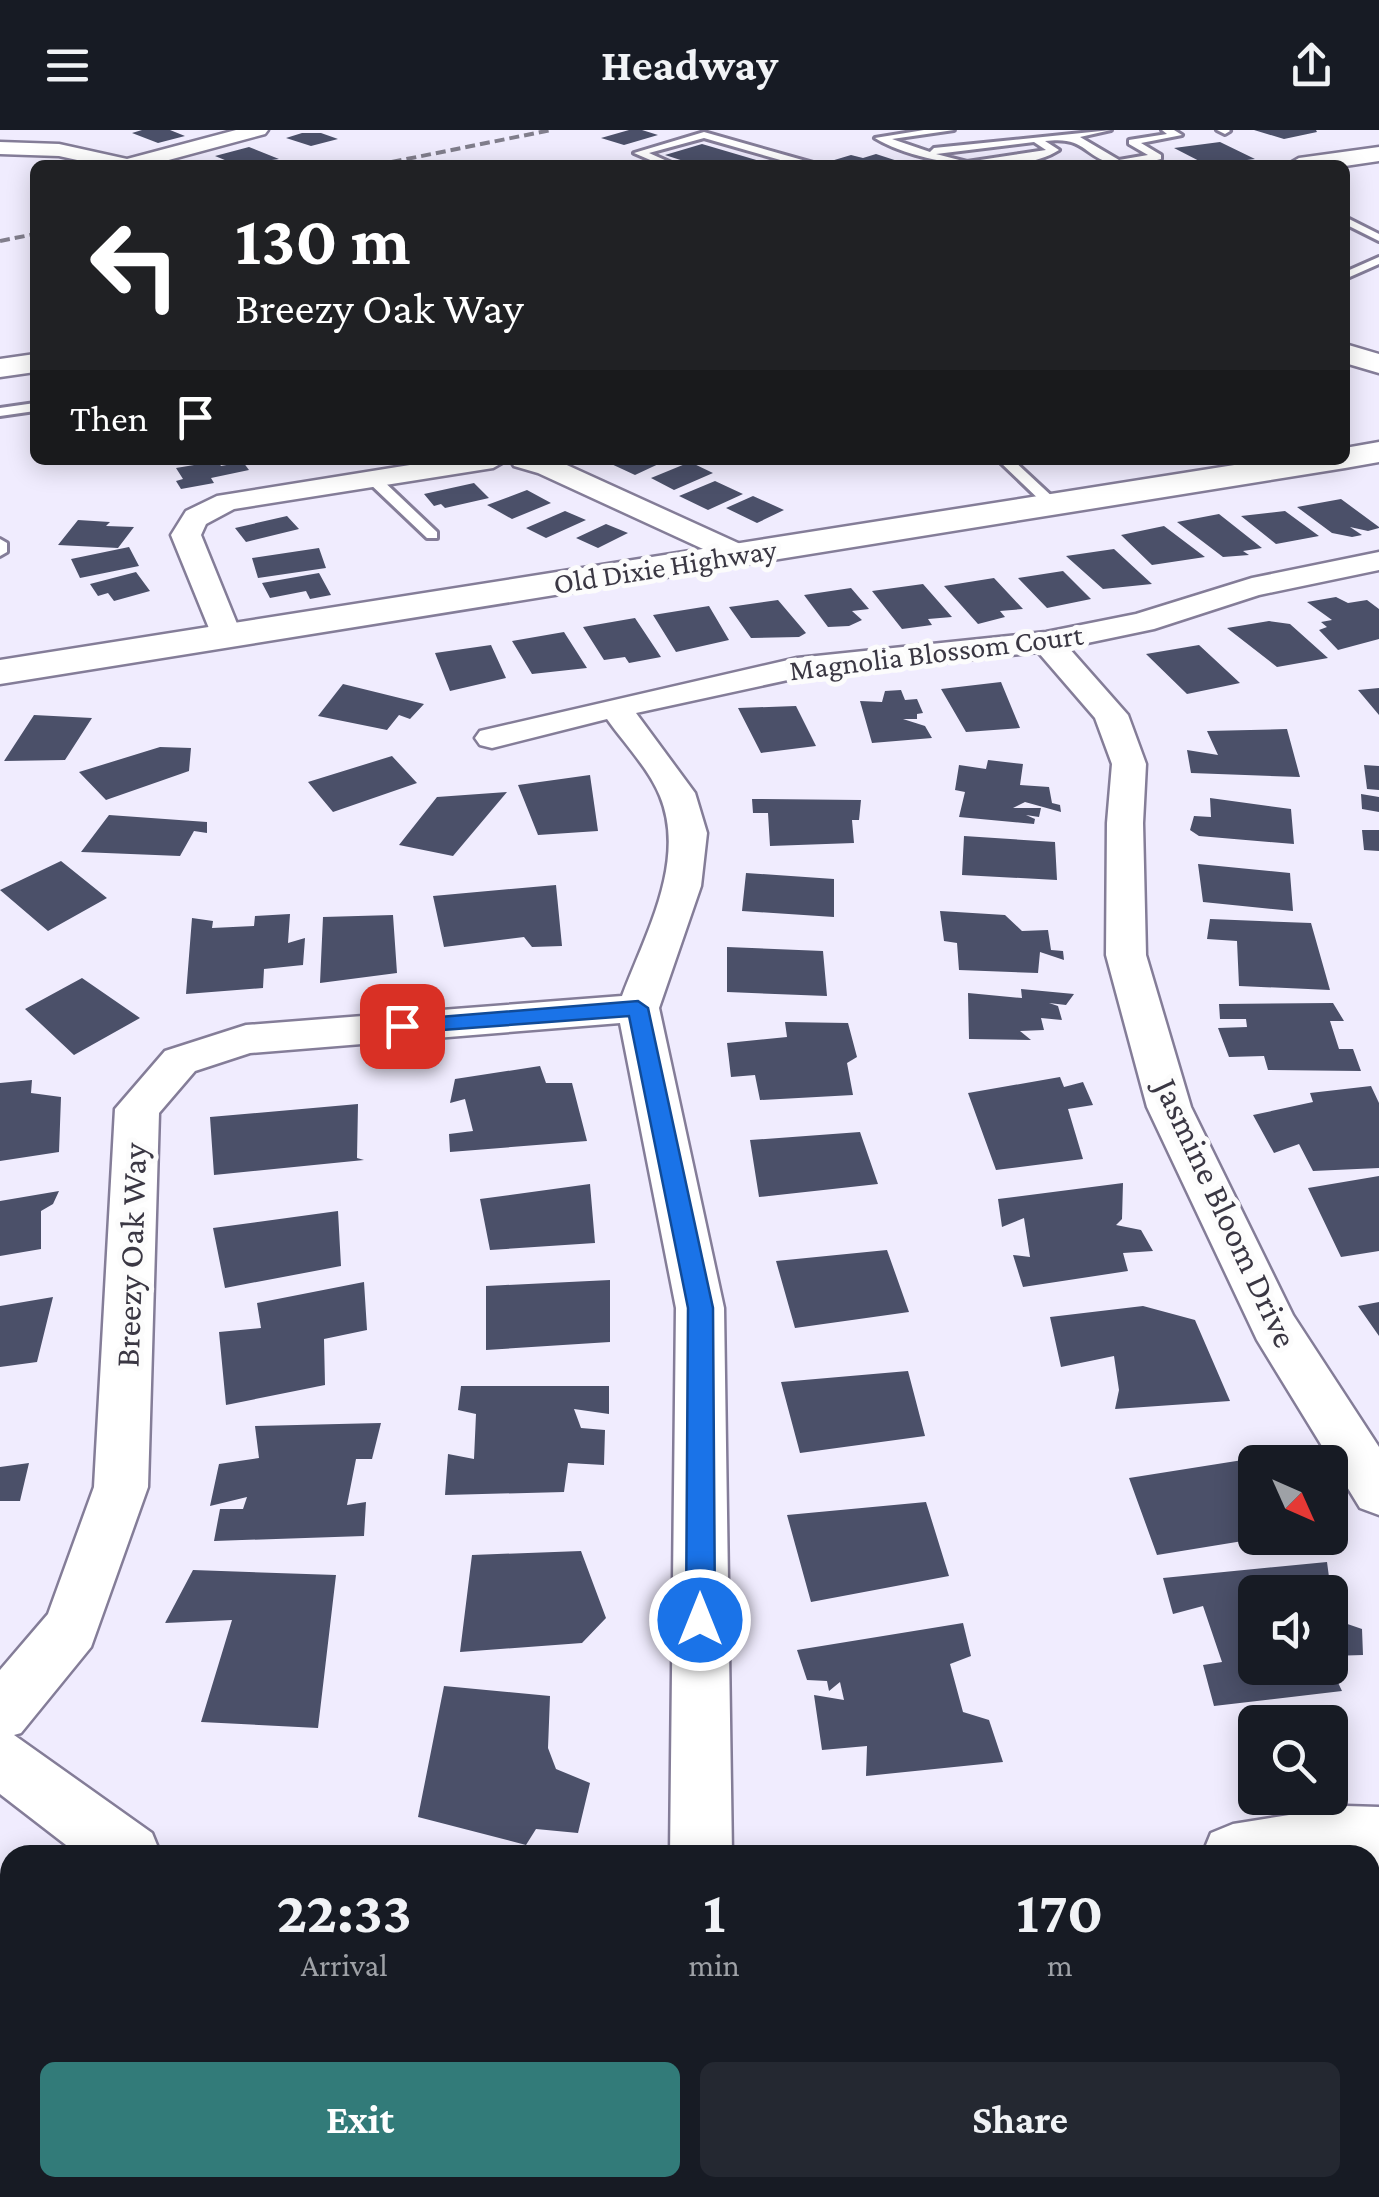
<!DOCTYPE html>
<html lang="en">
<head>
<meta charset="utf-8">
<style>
  body { margin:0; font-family:"Crimson Pro",serif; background:#242831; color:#f1f3f6; height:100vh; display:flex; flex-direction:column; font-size:38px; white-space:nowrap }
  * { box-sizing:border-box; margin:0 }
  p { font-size:32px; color:#9ea1a6 }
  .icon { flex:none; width:55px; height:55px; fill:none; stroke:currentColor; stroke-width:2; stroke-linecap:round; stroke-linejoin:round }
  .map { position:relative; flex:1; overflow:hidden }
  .details { position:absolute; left:0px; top:1715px; width:1380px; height:352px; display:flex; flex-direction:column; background:#171b24; border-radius:30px 30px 0 0; box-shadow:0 5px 25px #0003 }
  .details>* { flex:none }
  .hud { position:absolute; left:30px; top:30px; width:1320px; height:305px; border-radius:15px; box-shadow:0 5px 25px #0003; background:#202124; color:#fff; overflow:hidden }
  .needle { width:65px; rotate:135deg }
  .controls { position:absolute; left:1238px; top:1315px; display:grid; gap:20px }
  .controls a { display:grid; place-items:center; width:110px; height:110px; border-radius:15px; background:#171b24; box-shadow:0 5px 25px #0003; font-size:50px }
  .pin { position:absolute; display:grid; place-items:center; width:85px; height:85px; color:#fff; margin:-42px; border-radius:20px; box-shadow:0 5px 15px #0006 }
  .me { position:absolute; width:110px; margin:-55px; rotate:0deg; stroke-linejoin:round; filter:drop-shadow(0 0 8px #0008) }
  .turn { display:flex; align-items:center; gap:35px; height:210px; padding:0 40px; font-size:45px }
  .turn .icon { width:130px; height:130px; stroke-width:2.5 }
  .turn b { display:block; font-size:70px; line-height:85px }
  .then { display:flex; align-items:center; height:95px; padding:0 40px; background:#0003; gap:20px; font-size:38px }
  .eta { display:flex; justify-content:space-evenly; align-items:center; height:170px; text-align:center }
  .eta b { font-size:60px; font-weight:700; line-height:70px }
  .action { display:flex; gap:20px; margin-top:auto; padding:20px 40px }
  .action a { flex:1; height:115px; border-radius:15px; background:#327b79; color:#fff; font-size:40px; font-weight:700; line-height:115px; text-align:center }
  .action a+a { background:#242831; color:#f1f3f6 }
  header { display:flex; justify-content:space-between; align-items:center; height:130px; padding:0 40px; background:#171b24; font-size:45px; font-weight:700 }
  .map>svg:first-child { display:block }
</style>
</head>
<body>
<header><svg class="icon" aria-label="menu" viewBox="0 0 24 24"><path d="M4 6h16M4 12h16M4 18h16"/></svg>Headway<svg class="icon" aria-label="share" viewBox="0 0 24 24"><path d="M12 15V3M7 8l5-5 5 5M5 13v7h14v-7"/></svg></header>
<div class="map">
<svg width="1379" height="2067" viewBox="0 0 1379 2067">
  <rect width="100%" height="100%" fill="#f0ecfe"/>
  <path fill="#4b5069" d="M142,0h28l15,6 -27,7 -26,-10z
    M629,0h13l16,5 -34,10 -23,-7z
    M1254,0h62l1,2 -33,7z
    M302,3h19l17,6 -27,7 -25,-8z
    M1220,12l35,17 -48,6 -33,-17z
    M702,14l68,20v1h-74l-31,-10z
    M249,17l30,12 -42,6 -22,-9z
    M876,24l34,11h-68l-11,-4 20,-6 12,3z
    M612,330h55l-32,15 -28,-13z
    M218,331l3,5 22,-4 6,8 -38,8 3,5 -33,6 -5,-8 7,-2 -7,-11z
    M690,332l23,11 -39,17 -23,-12z
    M715,351l28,13 -35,16 -29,-14z
    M474,353l15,15 -44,10 -4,-4 -7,2 -10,-12z
    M527,360l24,13 -39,16 -25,-14z
    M753,366l31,14 -27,13 -31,-15z
    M1341,369l38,28v1l-11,3 -18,-4 12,8 -10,2 -20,-4 -35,-26z
    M565,381l21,9 -40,18 -20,-10z
    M1285,381l34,25 -43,8 -35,-28z
    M1219,384l43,34 -19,3 6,4 -26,2 -46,-35z
    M287,386l12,13 -53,13 -11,-14z
    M78,390l32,2 -4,4 28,1 -16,21 -60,-3z
    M606,394l22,9 -30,15 -22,-10z
    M1164,396l41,31 -53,8 -31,-30z
    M129,417l10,19 -59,12 -9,-19z
    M319,418l7,20 -68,10 -6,-20z
    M1114,419l38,35 -49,5 -37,-33z
    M1063,441l28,28 -44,9 -29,-30z
    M136,442l14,19 -36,10 -6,-8 -10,3 -8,-12z
    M319,443l12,22 -21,4 -4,-8 -36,7 -8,-15z
    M994,448l29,31 -23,2 5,6 -27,7 -34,-38z
    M923,454l29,33 -24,2 4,6 -30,4 -30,-38z
    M851,458l18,21 -17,2 10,9 -13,6 -21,1 -24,-32z
    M1336,467l12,6 19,-3 12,9v30l-41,11 -19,-20 8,-3 -6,-5 11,-2 -25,-18z
    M778,470l28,33 -7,4 -48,1 -22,-31z
    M709,476l20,34 -53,12 -23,-37z
    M635,488l26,39 -32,6 -4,-6 -21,3 -21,-33z
    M1269,491l21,3 38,34 -51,9 -50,-39z
    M564,502l23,36 -55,6 -20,-33z
    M491,515l15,33 -56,13 -15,-38z
    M1199,515l41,38 -53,11 -41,-40z
    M1001,552l19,46 -54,4 -25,-43z
    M343,554l81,20 -14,15 -11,-4 -12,15 -69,-14z
    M1379,558v27l-21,-25z
    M901,560l4,10 12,-1 6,14 -6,1v5h-14l22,7 7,12 -60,5 -12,-42 22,1 3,-11z
    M796,576l20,40 -55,7 -23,-45z
    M34,585l58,3 -27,42 -61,1z
    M1287,599l13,48 -109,-4 -4,-23 31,5 -11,-24z
    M160,617l31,1 -2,23 -83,29 -27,-28z
    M392,626l25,27 -84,29 -25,-30z
    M988,630l35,4 -3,21 29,2 3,16 8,2 1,7 -36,-10 -12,6h28l-2,9 -13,-2 9,4 -1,5 -75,-7 6,-25 -10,-2 4,-25 27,4z
    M1364,635l15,1v24l-12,-1z
    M590,645l8,56 -60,4 -20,-50z
    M507,662l-54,64 -54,-11 38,-48z
    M1361,664l18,3v15l-17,-3z
    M1210,668l81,11 3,35 -95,-8 -9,-6 4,-14 17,1z
    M752,669l109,1 -2,20h-7l2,23 -84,3 -2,-33h-15z
    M109,685l98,7v11l-13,-2 -14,25 -99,-4z
    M1362,700h17v21l-15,-1z
    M964,706l91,6 2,38 -95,-5z
    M61,731l46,37 -59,33 -48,-41z
    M1198,734l92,9 3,38 -90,-9z
    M746,743l88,6v38l-92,-6z
    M556,755l6,61 -30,1 -8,-10 -80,10 -11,-51z
    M940,781l65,4 17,16 26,-1 3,20 12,1 1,9 -24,-8 -2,21 -79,-3 -2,-27 -13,-2z
    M290,784l-2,29 17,-5 -2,27 -39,4 -1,19 -77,6 6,-76 21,3 -1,7 42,-2 1,-10z
    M393,785l4,58 -77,10 3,-66z
    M1210,789l101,4 19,67 -91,-4 -2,-45 -30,-2z
    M727,817l96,4 4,45 -100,-4z
    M82,848l58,40 -66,37 -49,-46z
    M1021,859l53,5 -8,11 -17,-2 9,3 4,14 -21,-2 3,12 -24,1 11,9 -62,-1 -1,-46 54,5z
    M1333,873l11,18h-14l9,28h14l8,22 -93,-1 -4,-14 -35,1 -11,-29 29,-1 -1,-8h-26l-1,-15z
    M785,892l63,1 9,34 -10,6 6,32 -93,5 -5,-25 -24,2 -4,-34 60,-6z
    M540,936l6,17h26l15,58 -137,11 -1,-18 24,-3 -8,-32 -15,4 5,-24z
    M1060,947l4,10 19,-5 10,23 -25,4 15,50 -87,11 -28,-77z
    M32,950l-1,13 30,4 -2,55 -59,9v-78z
    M1371,956l8,17v65l-66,3 -14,-27 -25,9 -21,-38 60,-13 -3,-9z
    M358,974l-1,54 7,2 -150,15 -4,-58z
    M860,1002l18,52 -119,13 -9,-57z
    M1379,1046v75l-38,6 -33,-69z
    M1123,1053l-1,36 -6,6 25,5 12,21 -30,2 5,18 -105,16 -10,-32 17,2 -6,-39 -22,9 -4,-28z
    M590,1054l5,59 -105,7 -10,-51z
    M59,1061l-6,13 -12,7v38l-41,7v-55z
    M338,1081l3,55 -116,22 -12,-60z
    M887,1120l22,62 -114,16 -19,-67z
    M610,1150v62l-124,8v-64z
    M364,1152l3,48 -43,9 1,46 -99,20 -7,-73 42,-4 -4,-25z
    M53,1167l-16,65 -37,5v-61z
    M1379,1172v34l-21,-30z
    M1143,1176l52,14 35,81 -115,8 4,-19 -5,-34 -53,11 -11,-50z
    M908,1241l17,65 -125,17 -19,-71z
    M461,1256h148v28l-35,-5 7,19 24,2 -1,35 -36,-2 -4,29 -119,3 3,-41 26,5 2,-45 -18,-4z
    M381,1293l-9,36h-16l-9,46 19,-3 -2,34 -150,5 6,-32h23l4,-12 -37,9 9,-42 40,-6 -4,-32z
    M1249,1329l6,10v70l-98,16 -28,-77z
    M29,1333l-9,38h-20v-34z
    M926,1372l23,74 -138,26 -24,-87z
    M581,1421l25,67 -24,25 -122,9 12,-97z
    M1327,1432l4,30h-76v76h76l11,23 -128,15 -11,-41 19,-3 -19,-56 -30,8 -10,-36z
    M193,1440l143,5 -18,153 -117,-6 31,-102 -67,3z
    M1330,1488l32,11 1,26 -33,1z
    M963,1493l8,33 -21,8 13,48 26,8 14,42 -137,14 1,-30 -45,4 -8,-55 30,5 -4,-18 -11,9 -2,-10 -20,-1 -10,-30z
    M444,1556l106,10 -2,52 8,21 34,14 -12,50 -42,-4 -10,16 -108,-28z
    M1379,1898v169h-69l-3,-9h63v-157z
    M10,1941v117h117l-6,9h-121v-111z
    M243,2058h185l-5,9h-184z
    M493,2058h151v9h-153z
    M739,2058h60v7l22,-7h82l2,9h-165z
    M977,2058h217l6,9h-219z"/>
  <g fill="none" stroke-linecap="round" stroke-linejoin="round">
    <defs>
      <path id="lane" d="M924,0h30l-62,9 38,13 4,-4 177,-18 -31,7 39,23 29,-5 -19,-11v-4l38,-6 -5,-4h12l8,5 -41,8 20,12v4c-14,3 -35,10 -48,5 -32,-10 -28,-28 -68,-23l14,9c-43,28 -142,14 -184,-12zM1034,12l12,8 -79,12 -31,-8z
        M1217,0h12l1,1 -5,3z
        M704,2l109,31 1,2h-16l-94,-27 -55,15 27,12h-14l-28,-12z
        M1345,87l34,17v7l-34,-17z
        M1379,127v7l-34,15v-7z
        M35,273v8l-35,5v-8z
        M998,330h15l44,41v6h-10z
        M368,346h10l59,56v6h-10l-59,-56z
        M0,409l7,4v9l-7,4z"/>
      <path id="street" d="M236,0h32l-3,4 -115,31h-50l-41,-9 -59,-2v-12l59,2 68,15z
        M441,330h66l-14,8 -259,41 -28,15 -5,11 41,101 -5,7h-22l-44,-108 15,-24 31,-15z
        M510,330l48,1 191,87 4,6 -4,6h-22l-189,-87 -24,-7z
        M1379,422v18l-120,25 -105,34 -86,18 60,68 18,49 -3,59 3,132 45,152 102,208 86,132v68l-19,-7 -103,-168 -110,-233 -41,-152 1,-132 5,-59 -17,-46 -57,-66 -241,26 -161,35 59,80 12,40 -6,53 -42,122 65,300 8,547h-62l6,-547 -56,-285 -370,30 -55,18 -36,42 -11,374 -57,160 -70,86 -7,2 138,98 9,22h-82l-79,-61v-124l48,-56 46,-127 21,-378 50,-58 81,-26 376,-29c23,-61 65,-135 38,-200 -11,-27 -36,-53 -53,-77l-115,29 -12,-3 -5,-7 5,-7 317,-73 249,-26 90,-18 116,-36z
        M1346,1676l33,1v62l-9,-1v-13h-168l9,-22 22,-9z"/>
      <path id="secondary" d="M1345,214l34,10v19l-34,-10z
        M1379,312v20l-34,6 -1345,216v-24l1266,-200h79v-12z"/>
      <path id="primary" d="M1379,17v14l-34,5 -58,-1 12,-7z
        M35,224v18l-35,5v-18z"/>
    </defs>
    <use href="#lane" stroke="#847d98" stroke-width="6"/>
    <use href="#street" stroke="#847d98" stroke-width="5"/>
    <use href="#secondary" stroke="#847d98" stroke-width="5"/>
    <use href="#primary" stroke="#847d98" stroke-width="5"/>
    <use href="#lane" fill="#fff" fill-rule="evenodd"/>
    <use href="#street" fill="#fff" fill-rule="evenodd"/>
    <use href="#secondary" fill="#fff" fill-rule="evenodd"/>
    <use href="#primary" fill="#fff" fill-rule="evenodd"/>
    <path stroke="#817e8c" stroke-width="4" stroke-dasharray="10 5" stroke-linecap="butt" d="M377,35l174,-35
      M0,111l35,-7"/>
  </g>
  <path fill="#1a73e8" stroke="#114b97" stroke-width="2.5" d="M638,871l10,7 65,300 2,312 -4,10 -11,3 -10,-3 -4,-10 2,-312 -59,-292 -227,17 -10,-7 10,-6z"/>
  <g text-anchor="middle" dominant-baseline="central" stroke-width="10" stroke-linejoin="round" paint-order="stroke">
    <g font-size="30" fill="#3a3743" stroke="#fcfcfc">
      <text transform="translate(665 436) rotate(-9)">Old Dixie Highway</text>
      <text transform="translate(936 522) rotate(-7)">Magnolia Blossom Court</text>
    </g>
    <g font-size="35" fill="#3a3743" stroke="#fcfcfc">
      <text transform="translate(1226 1083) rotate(65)">Jasmine Bloom Drive</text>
      <text transform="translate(131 1125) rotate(-88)">Breezy Oak Way</text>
    </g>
  </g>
</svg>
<div class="controls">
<a><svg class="needle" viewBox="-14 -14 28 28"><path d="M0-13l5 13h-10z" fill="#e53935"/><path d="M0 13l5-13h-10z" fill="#9ea1a6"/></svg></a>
<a><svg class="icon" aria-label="sound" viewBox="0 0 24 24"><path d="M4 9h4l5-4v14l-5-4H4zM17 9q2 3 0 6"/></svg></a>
<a><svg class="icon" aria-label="search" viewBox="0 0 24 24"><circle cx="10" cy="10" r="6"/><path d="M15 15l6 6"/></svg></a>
</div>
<div class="pin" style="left:402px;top:896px;background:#d93025"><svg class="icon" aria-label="arrive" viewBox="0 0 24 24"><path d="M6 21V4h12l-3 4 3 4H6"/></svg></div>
<svg class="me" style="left:700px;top:1490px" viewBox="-20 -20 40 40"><circle r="17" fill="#1a73e8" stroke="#fff" stroke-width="3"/><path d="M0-11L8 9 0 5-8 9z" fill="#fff"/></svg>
<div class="hud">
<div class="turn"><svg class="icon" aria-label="left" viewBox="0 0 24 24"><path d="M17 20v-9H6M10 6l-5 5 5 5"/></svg><div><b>130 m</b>Breezy Oak Way</div></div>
<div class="then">Then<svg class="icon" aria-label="arrive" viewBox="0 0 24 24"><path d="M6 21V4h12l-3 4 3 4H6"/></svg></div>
</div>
<section class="details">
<div class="eta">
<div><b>22:33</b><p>Arrival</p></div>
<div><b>1</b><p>min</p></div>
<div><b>170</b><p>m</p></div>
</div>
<div class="action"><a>Exit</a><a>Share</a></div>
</section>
</div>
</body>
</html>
